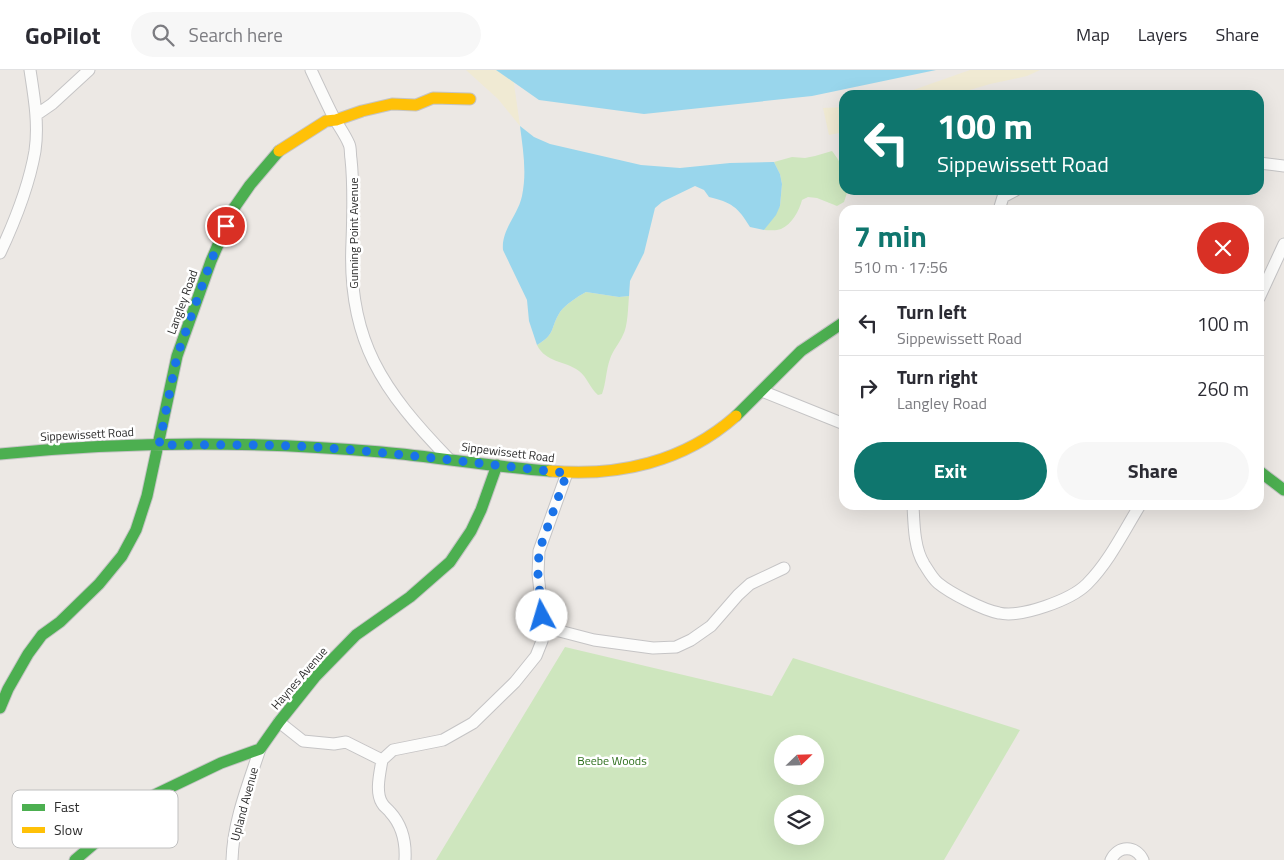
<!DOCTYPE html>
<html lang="en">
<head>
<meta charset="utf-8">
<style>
  body { margin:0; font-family:"Titillium Web",sans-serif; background:#f7f7f7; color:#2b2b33; height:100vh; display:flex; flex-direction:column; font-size:19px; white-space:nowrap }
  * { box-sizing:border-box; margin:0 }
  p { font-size:16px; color:#7c7c81 }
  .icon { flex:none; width:28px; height:28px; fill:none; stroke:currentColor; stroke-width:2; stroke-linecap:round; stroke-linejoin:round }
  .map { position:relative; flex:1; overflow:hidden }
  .details { position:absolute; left:839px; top:135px; width:425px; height:305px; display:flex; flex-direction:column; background:#fff; border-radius:15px; box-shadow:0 5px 20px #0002 }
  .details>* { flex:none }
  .banner { position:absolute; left:839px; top:20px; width:425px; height:105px; border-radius:15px; box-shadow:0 5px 20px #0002; background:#0f766e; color:#fff; overflow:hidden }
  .needle { width:32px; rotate:67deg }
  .controls { position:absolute; left:774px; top:665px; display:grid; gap:10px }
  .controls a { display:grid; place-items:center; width:50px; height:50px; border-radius:50%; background:#fff; box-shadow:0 5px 20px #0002; font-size:25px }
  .pin { position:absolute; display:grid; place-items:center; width:42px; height:42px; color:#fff; margin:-21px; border:2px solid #fff; border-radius:50%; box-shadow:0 1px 5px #0007 }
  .me { position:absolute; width:55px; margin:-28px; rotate:354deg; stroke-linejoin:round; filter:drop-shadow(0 0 4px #0008) }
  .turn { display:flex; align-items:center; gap:18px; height:105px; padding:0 15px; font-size:22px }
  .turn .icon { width:65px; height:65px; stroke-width:2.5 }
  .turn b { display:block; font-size:35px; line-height:42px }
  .round { display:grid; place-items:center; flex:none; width:52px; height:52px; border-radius:26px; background:#f7f7f7 }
  .headline { display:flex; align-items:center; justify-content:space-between; height:85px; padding:0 15px }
  h1 { font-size:30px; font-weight:700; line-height:38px; color:#0f766e }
  .cta { display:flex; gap:10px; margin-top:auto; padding:10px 15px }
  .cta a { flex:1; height:58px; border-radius:30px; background:#0f766e; color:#fff; font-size:20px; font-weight:700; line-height:58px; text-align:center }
  .cta a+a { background:#f7f7f7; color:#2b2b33 }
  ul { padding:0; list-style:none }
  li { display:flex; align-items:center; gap:15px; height:65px; padding:0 15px; border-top:1px solid #e1e1e2 }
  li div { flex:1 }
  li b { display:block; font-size:19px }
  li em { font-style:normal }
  header { display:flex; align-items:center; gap:30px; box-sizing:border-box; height:70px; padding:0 25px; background:#fff; border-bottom:1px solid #e1e1e2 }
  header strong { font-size:24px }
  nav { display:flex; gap:28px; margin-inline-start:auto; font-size:18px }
  .search { width:350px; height:45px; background:#f7f7f7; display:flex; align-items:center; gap:12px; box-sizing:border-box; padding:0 18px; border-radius:28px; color:#7c7c81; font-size:19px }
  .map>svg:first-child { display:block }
</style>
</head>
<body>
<header>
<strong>GoPilot</strong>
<div class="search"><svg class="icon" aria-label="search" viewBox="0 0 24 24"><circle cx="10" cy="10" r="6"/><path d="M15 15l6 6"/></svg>Search here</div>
<nav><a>Map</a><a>Layers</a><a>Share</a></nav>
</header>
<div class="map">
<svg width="1284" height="790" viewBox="0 0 1284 790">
  <rect width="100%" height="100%" fill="#ece8e4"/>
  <path fill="#cee6be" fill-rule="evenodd" d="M832,81c12,16 12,19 12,39h4l-4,12 -7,4 -20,-8 -9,-1 -6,3c-3,11 -10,24 -21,29 -5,2 -12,1 -17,1l16,-24 2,-22 -2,-10 -6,-12 18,-5 13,1 10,-2z
    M586,222l33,5 10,-1c-1,11 -1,30 -6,39 -4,9 -10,15 -13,24 -4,11 -4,24 -8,35l-4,1c-8,-7 -11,-18 -19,-24 -15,-11 -33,-8 -42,-26 19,-11 13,-17 23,-33 6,-8 17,-15 26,-20z
    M565,577l207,49 21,-38 227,72 -76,130h-508zM782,674h33v32h-33zM782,734h33v32h-33z"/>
  <path fill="#f0ead3" d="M466,0h46l8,56 -22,-27z
    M970,0h70l-13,6 -37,8 -37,11h-54z
    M844,37v25l-15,3 -6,-27z"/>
  <path fill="#99d6ec" d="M496,0h440l-124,26 -168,18 -105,-14z
    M520,56l14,11 16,7 91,21 39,3 50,-5 44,-1 6,12 2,10 -2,22 -4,9 -12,15 -14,-3c-12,-20 -19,-25 -41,-30l-5,-7 -9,-4 -33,16 -7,6 -11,45 -14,28 -1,15 -10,1 -33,-5c-9,5 -20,12 -26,20 -10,16 -4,22 -23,33l-8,-24 -2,-21 -24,-50c-2,-20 15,-35 19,-54 5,-24 1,-46 -2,-70z"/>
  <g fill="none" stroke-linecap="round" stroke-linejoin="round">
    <defs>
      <path id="street" d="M311,0c7,15 14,30 21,44 5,10 13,20 17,30 2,4 1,10 2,15 3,28 2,55 1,83 -5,98 31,149 97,217
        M36,45l16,-11 37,-34
        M1259,93l25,3
        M999,140l4,-13 13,-7
        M0,183c15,-32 29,-67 35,-102 4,-27 -1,-55 -5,-81
        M1259,228l25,-54
        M762,321l82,33
        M913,435c1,19 1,43 11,59 4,6 8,14 14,19 12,10 45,27 61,30 22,5 72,-13 88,-29 22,-22 37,-53 53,-79
        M544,557l50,13 59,8 23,-1 15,-7 20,-14 27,-31 12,-11 34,-16
        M279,652l24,19 31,3 12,-2 36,18
        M232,790c1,-38 16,-75 28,-111
        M405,790c1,-17 -3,-35 -15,-48 -2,-3 -6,-5 -8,-9 -7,-11 -2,-30 0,-43l11,-10 50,-10 30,-17 42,-41 21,-26 6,-15 2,-14 -6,-53 1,-23 28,-78
        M1111,790c7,-15 25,-15 32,0"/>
      <path id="fast" d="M736,346l65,-65 43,-29
        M0,384c126,-13 255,-13 381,-2 57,5 113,15 169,19
        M1259,401l25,19
        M0,638l8,-19 20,-35 14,-19 18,-13 39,-38 23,-28 14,-26 11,-34 30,-140 34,-95 23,-53 16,-23 29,-34
        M75,790l73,-62 73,-35 39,-14 19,-27 36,-45 41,-42 54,-38 40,-35 21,-31 10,-21 16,-45"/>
      <path id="slow" d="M279,81l47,-30 10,-1 26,-9 30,-7 24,1 17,-7 37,1
        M550,401c68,6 134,-9 186,-55"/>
    </defs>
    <use href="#street" stroke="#c5c4c5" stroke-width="13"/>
    <use href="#fast" stroke="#c5c4c5" stroke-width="13"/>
    <use href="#slow" stroke="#c5c4c5" stroke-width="13"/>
    <use href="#street" stroke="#fcfcfb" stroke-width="11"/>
    <use href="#fast" stroke="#4caf50" stroke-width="11"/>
    <use href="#slow" stroke="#ffc107" stroke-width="11"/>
  </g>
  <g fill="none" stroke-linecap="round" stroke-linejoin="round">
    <path stroke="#1a73e8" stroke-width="9" stroke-dasharray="0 16.2" d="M226,156l-15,35 -34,95 -18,89c51,0 103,-1 155,2 85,6 168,17 253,26l-28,78 -1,23 4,42"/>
  </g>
  <g text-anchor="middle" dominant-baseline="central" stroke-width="5" stroke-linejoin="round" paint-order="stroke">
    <g font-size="12" fill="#2e2e2e" stroke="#fff">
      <text transform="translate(353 163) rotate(-90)">Gunning Point Avenue</text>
      <text transform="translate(182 232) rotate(-70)">Langley Road</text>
      <text transform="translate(87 364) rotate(-3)">Sippewissett Road</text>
      <text transform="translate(508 382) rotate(7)">Sippewissett Road</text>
      <text transform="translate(299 608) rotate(-49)">Haynes Avenue</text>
      <text transform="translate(244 734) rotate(-75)">Upland Avenue</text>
    </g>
    <g font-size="12" fill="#2c6e1b" stroke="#fff">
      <text x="612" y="690">Beebe Woods</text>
    </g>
  </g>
  <rect x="12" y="720" width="166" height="58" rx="8" fill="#fff" stroke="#c0c0c0" stroke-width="1"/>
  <rect x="22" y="734" width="23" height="7" fill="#4caf50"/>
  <rect x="22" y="757" width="23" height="6" fill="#ffc107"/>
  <g font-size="14" fill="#2e2e2e">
    <text x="54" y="742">Fast</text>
    <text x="54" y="765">Slow</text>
  </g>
</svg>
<div class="controls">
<a><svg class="needle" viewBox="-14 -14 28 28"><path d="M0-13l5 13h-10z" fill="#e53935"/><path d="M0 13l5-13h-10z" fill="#7c7c81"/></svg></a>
<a><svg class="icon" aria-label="layers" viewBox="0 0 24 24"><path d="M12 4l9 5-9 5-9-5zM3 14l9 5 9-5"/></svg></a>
</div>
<div class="pin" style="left:226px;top:156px;background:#d93025"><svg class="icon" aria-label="arrive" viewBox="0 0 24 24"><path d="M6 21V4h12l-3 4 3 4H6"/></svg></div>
<svg class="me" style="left:542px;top:546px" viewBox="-20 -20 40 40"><circle r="19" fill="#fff"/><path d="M0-13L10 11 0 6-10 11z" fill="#1a73e8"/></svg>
<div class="banner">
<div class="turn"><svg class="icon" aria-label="left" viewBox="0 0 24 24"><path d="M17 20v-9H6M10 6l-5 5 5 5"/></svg><div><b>100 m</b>Sippewissett Road</div></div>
</div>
<section class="details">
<div class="headline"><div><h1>7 min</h1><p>510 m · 17:56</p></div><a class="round" style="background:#d93025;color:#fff"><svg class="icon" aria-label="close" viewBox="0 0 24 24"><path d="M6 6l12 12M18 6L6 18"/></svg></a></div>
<ul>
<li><svg class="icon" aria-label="left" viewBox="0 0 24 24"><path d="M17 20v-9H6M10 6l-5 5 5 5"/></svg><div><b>Turn left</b><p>Sippewissett Road</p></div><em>100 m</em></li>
<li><svg class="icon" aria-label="right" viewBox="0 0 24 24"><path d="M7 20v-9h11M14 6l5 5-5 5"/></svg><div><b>Turn right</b><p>Langley Road</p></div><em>260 m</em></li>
</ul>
<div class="cta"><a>Exit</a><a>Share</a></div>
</section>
</div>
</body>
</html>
